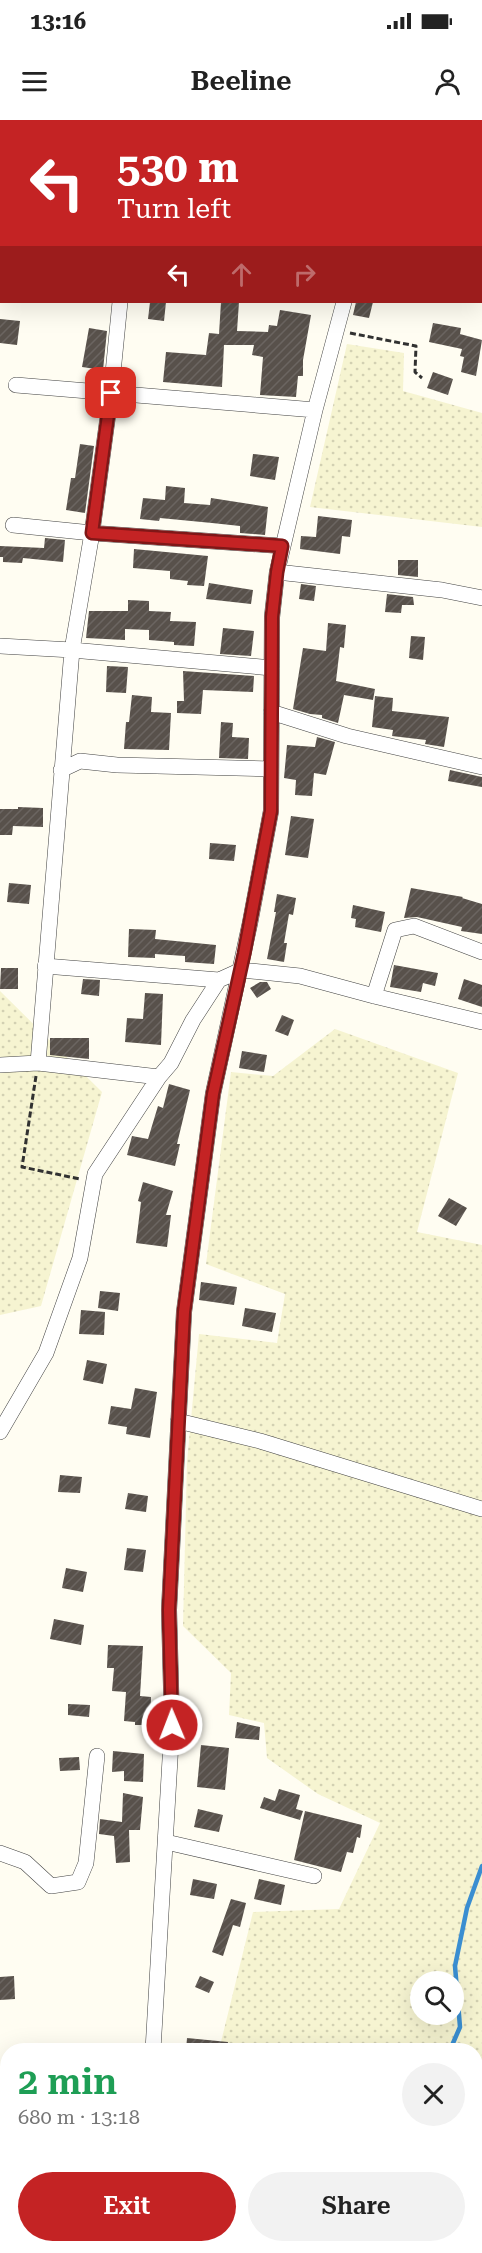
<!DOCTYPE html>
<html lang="en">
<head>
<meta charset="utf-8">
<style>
  body { margin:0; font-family:"Roboto Serif",serif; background:#f2f2f2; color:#222; height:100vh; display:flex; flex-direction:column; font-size:22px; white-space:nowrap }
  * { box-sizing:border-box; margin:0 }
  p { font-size:20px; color:#767676 }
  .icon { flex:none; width:33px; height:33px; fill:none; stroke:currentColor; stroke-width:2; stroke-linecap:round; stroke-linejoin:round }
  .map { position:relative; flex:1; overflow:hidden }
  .details { position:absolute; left:0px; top:1923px; width:483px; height:210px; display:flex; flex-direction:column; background:#fff; border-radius:24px 24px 0 0; box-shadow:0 6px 24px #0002 }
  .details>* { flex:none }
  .top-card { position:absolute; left:0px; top:0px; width:483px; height:183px; box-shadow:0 6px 24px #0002; background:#c42324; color:#fff; overflow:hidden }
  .controls { position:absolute; left:410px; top:1851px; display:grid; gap:12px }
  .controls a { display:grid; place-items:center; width:54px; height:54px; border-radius:50%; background:#fff; box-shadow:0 6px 24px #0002; font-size:30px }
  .pin { position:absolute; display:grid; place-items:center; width:51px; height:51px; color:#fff; margin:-26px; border-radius:12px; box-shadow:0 3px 9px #0006 }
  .me { position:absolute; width:66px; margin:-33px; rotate:359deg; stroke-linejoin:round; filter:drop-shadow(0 0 4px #0008) }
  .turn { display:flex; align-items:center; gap:21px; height:126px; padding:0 18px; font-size:27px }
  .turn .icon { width:78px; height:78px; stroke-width:2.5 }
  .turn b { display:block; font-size:42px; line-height:51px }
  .lanes { display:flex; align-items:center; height:57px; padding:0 18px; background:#0003; justify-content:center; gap:30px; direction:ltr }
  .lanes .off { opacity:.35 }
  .round { display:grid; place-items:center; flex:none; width:63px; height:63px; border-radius:32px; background:#f2f2f2 }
  .headline { display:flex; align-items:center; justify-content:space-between; height:102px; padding:0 18px }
  h1 { font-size:36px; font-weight:600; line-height:45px; color:#1e9e55 }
  .primary-button { display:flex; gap:12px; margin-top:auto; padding:12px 18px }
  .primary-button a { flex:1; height:69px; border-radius:36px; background:#c42324; color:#fff; font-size:24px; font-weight:600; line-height:69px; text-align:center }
  .primary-button a+a { background:#f2f2f2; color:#222 }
  .status { display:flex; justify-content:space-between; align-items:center; height:42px; padding:0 30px; background:#fff; direction:ltr }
  .status svg { height:16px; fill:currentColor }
  header { display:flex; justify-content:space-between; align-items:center; height:78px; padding:0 18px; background:#fff; font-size:27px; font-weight:600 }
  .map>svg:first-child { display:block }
</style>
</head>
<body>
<div class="status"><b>13:16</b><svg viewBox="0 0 49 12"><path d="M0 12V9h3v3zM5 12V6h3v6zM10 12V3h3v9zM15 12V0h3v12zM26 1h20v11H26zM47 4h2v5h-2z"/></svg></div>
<header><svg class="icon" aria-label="menu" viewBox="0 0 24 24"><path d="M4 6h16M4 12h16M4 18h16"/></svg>Beeline<svg class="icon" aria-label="person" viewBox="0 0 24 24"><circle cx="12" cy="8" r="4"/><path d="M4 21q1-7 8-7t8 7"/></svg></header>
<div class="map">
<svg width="482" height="2133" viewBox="0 0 482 2133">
  <defs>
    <pattern id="farmland-dots" width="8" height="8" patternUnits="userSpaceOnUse" patternTransform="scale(1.5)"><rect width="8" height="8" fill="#f6f4d1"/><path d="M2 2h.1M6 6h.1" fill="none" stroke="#d2d0b2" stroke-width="1.8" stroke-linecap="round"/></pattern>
    <pattern id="grass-tufts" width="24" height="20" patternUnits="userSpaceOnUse" patternTransform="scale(1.5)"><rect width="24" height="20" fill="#d1ebba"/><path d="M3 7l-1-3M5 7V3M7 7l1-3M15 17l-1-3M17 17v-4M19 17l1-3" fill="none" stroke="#b2c89f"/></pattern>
    <pattern id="building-hatch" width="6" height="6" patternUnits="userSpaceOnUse" patternTransform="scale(1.5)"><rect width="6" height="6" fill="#58514b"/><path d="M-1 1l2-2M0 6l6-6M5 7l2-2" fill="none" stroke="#6b6561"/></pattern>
  </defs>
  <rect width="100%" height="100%" fill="#fffdf2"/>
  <path fill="url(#farmland-dots)" fill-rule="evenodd" d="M139,0h165l-166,2z
    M347,224l57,9 -1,38 79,22v114l-172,-20z
    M0,871l102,101 -61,214 -41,9z
    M335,909l123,44 -41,159 65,13v1008h-378l3,-7h369v-196h-257l34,-138 86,-3 41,-86 -62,-29 -51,-36 -3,-35 -35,-8 2,-42 -48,-47 4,-164 12,-128 78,9 8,-49 -79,-30 25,-192 42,4zM420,1862h33v32h-33z"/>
  <path fill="url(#grass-tufts)" d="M0,1960l8,10 -1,30 -7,70z"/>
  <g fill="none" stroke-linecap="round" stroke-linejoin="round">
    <path stroke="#3a8ed1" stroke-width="4.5" d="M450,1930l10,-23 -5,-61 12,-58 15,-42
      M396,2126v7"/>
  </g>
  <path fill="url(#building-hatch)" d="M150,182h16l-2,19 -16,-2z
    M221,182h18l-2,29 31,1 1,-7 8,1 3,-16 31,5 -8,45v16h-5l-2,21 -36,-2 3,-38 -11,-2 2,-10h-30l-2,42 -59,-5 3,-30 40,3 3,-22 10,1z
    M356,182h17l-4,16 -16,-3z
    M0,199l20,2 -3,24 -17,-2z
    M433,203l28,5 -1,6 22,6 -6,36 -15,-4 3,-15 -4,-1 2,-7 -33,-7z
    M89,208l18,3 -4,39 -21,-3z
    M433,252l20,7 -5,16 -21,-7z
    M80,324l14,2 -9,67 -19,-3 5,-32h4z
    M253,334l26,3 -4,23 -25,-4z
    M166,366l19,2 -1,15 26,2 1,-7 57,9 -3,28 -25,-2v-7l-28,-3 -52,-5 -1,3 -19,-2 3,-21 22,2z
    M318,396l34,4 -2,17 -8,-1 -2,18 -40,-5 1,-13 15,1z
    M45,418l20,2 -2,22 -40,-4 -1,5 -19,-1v-5h-3v-11l44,2z
    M134,429l74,7 -4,30 -17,-1 1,-4 -18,-2v-8l-37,-3z
    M398,440h20v17l-20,-2z
    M209,463l44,7 -2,14 -45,-5z
    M301,464l15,2 -2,15 -15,-2z
    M387,474l26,3 1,8h-12l-1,8 -16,-1z
    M128,480l21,1v10l22,1 -1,9 26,1 -2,24 -20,-1v-3l-25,-2v-10l-24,-1v11l-39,-2 3,-27h39z
    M328,503l18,2 -2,23 -4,-1 -4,34 39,8 -2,11 -29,-5 -6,28 -16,-5v-3l-12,-1 -17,-5 10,-61 23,3z
    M223,508l31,3 -3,25 -31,-2z
    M411,516l14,1 -2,23 -14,-2z
    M107,546l21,1 -2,26 -20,-1z
    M183,551l71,5 -1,16 -50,-2 -2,24 -24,-1v-12h7z
    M132,575l20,2 -1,15 20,1 -2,37 -45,-1 2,-27h3z
    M375,576l18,2 -1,13 57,6 -5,30 -19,-3 1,-4 -34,-4 1,-6 -21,-3z
    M221,602l12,1 -1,14 17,1 -1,21 -29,-1z
    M317,617l18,5 -9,33 -12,-2 -2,23 -17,-1 1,-15 -12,-2 3,-33 28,2z
    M450,650l32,7v10l-34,-6z
    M18,687l25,1v19l-30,-1 -1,9h-12v-26h18z
    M291,696l23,3 -6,39 -23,-3z
    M210,723l26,2 -2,16 -25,-2z
    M9,763l22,2 -2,19 -22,-2z
    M411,768l52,9 -1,1 20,6v30l-21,-3 1,-4 -45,-10 -13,1z
    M277,774l19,4 -3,17 -4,-1 -5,29h3l-3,19 -17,-3 9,-47h-2z
    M353,785l32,7 -4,20 -26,-5 1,-8 -5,-1z
    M129,809l27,1 -1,9 61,6 -2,19 -29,-2v-6l-30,-2v4l-27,-1z
    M394,845l44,8 -3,13 -12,-3 -2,9 -31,-5z
    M1,848h17v21h-18z
    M83,859l17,1 -1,16 -18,-2z
    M464,859l18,6v22l-24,-8z
    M260,862h7l4,7 -14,9 -7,-10z
    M145,873l18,1 -2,51 -36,-3 2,-24 16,1z
    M282,895l12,5 -6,16 -13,-5z
    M50,918h39v21l-39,-4z
    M242,931l25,4 -3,17 -25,-4z
    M169,964l21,6 -13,54h3l-5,22 -48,-11 5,-19 16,3 10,-33 5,2z
    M143,1062l30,9 -7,24h5l-4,32 -31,-4 5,-41 -3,-1z
    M449,1078l18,10 -11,18 -18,-10z
    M201,1162l36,5 -3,18 -35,-5z
    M100,1171l20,2 -2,18 -20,-3z
    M245,1188l31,5 -4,19 -30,-6z
    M81,1190l24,2 -1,23 -25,-1z
    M87,1240l20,4 -4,20 -20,-4z
    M135,1268l22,4 -7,46 -24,-4 1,-7 -19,-3 3,-18 20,3z
    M60,1355l22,2 -2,16 -22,-1z
    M128,1373l20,3 -2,16 -21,-3z
    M127,1428l19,2 -3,22 -19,-2z
    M66,1448l21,4 -4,20 -21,-4z
    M54,1499l30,6 -3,20 -31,-6z
    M108,1525l35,1 -3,50 11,1 -1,28h-15v-3l-11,-1 2,-29 -14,-1 2,-23h-7z
    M68,1584l22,1 -1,12 -21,-2z
    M237,1602l23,5 -1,13 -24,-2z
    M201,1625l28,3 -4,42 -28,-3z
    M113,1631l31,3 -1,28 -19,-1v-10l-12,1z
    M79,1637l1,13 -20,1 -1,-13z
    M279,1669l21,6 -4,14 7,2 -3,9 -40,-12 4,-11 11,4z
    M123,1673l20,4 -3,33h-11l1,32 -14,1 -2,-27 -15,-2 1,-15 22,3z
    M198,1689l25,6 -4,17 -25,-5z
    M305,1691l57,14 -2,13 -3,-1 -4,16 -6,-1 -6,20 -47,-12z
    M193,1759l24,5 -3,15 -24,-4z
    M259,1759l26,6 -4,20 -27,-6z
    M231,1779l15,4 -6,24 -7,-2 -10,31 -11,-4z
    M14,1856l1,23 -15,1v-23z
    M200,1856l14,6 -5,11 -14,-6z
    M187,1918l41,4v8h-42z"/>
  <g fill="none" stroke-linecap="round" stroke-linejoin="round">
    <defs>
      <path id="minor" d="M129,2v-2
        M398,2v-2
        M482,136v1
        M16,265l299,25
        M13,405l79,8 190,13
        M277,452l165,18 40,8
        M0,526l72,4 200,18
        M271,592l76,24 135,31
        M61,650l19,-9 37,4 154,4
        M45,846l174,14
        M374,876l21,-66 19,-4 68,26
        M38,943l34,-413 20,-117 19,-140 9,-91
        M0,945l38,-2 121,14
        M178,1301l82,20 222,68
        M0,1312l46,-79 34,-95 15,-84 64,-97 12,-14 22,-43 26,-40 22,-10 59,6 74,20 108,26
        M166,1722l148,34
        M0,1733l25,9 26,24 27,-4 8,-19 11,-107
        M153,1930l19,-325 -3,-115 15,-298 29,-218 37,-171 21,-112 1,-194 5,-45 38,-162 29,-108
        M84,2133l2,-7"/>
    </defs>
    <use href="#minor" stroke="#424242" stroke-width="16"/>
    <path stroke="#313131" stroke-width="3" stroke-dasharray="6 3" stroke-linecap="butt" d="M0,62l2,1
      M0,164h2
      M350,213l66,13 -1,26 7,6
      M36,956l-14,91 58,12"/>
    <use href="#minor" stroke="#fff" stroke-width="15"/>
  </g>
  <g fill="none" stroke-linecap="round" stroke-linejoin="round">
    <defs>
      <path id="route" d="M111,273l-19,140 190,13 -5,26 -5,45 -1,194 -27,143 -31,140 -29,218 -15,298 3,115"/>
    </defs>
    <use href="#route" stroke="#7f1717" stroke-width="15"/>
    <use href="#route" stroke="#c42324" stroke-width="10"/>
  </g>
</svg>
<div class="controls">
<a><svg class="icon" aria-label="search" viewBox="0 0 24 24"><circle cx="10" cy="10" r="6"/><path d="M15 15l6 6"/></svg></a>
</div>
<div class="pin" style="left:111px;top:273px;background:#d93025"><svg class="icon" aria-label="arrive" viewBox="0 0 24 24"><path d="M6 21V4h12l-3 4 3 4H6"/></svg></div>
<svg class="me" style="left:172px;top:1605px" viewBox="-20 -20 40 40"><circle r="17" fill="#c42324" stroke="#fff" stroke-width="3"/><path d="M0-11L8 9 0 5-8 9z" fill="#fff"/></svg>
<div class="top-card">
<div class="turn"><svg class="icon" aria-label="left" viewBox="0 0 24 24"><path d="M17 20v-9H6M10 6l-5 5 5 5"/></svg><div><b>530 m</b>Turn left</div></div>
<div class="lanes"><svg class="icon" aria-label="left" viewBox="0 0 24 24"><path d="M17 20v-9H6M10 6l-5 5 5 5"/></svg><svg class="icon off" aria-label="ahead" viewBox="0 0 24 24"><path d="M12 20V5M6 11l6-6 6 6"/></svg><svg class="icon off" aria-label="right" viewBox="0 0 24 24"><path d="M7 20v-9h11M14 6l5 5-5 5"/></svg></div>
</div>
<section class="details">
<div class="headline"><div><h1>2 min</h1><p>680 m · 13:18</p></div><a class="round"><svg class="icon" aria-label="close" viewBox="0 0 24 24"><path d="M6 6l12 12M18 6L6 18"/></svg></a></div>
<div class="primary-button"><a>Exit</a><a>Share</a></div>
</section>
</div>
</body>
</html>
